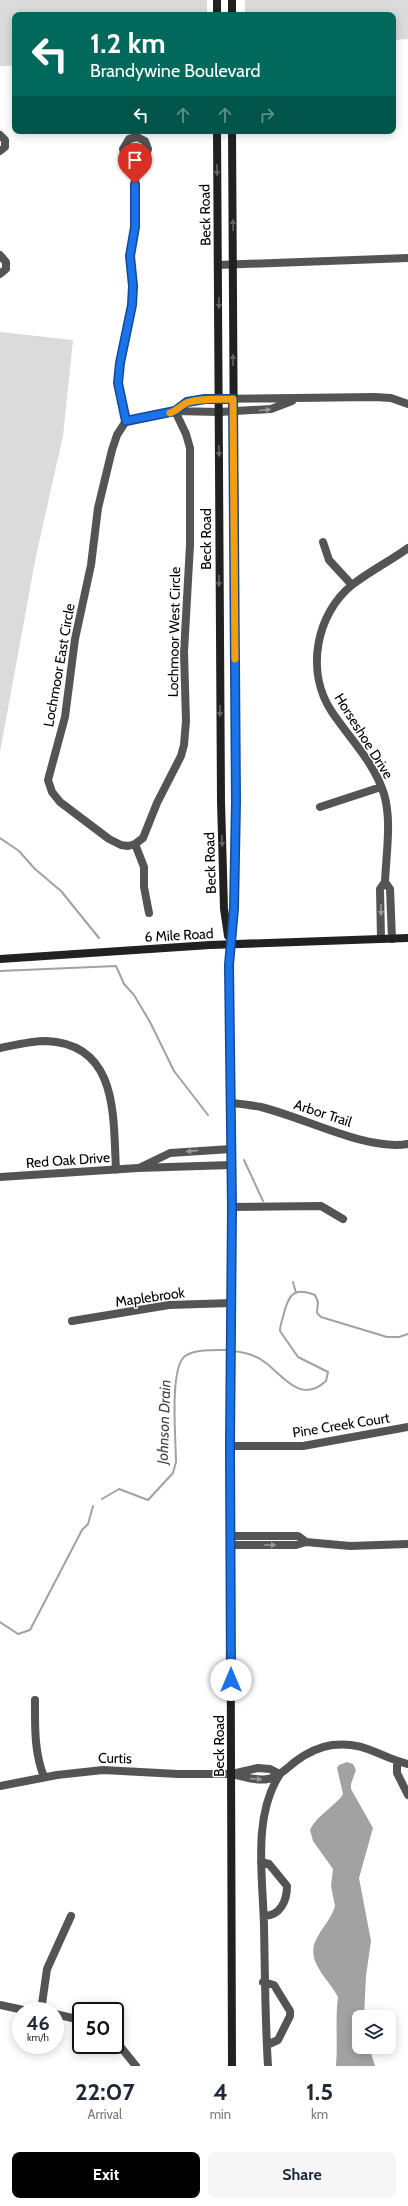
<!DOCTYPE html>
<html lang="en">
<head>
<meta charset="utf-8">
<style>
  body { margin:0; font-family:Cabin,sans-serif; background:#f6f6f7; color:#1f2937; height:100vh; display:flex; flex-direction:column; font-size:15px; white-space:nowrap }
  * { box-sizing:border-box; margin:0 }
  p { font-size:13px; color:#747a83 }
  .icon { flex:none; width:22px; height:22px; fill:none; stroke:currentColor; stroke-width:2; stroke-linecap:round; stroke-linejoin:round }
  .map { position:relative; height:2066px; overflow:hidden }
  .panel { display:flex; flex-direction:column; background:#fff; flex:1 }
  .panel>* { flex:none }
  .hud { position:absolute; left:12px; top:12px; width:384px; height:122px; border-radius:8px; box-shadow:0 2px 10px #0003; background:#00695c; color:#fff; overflow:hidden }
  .controls { position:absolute; left:352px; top:2010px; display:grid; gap:8px }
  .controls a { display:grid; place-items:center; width:44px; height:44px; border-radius:8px; background:#fff; box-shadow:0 2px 10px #0003; font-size:20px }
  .speed { position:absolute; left:12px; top:2002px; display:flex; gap:8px; font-size:20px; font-weight:700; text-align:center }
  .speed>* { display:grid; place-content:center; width:52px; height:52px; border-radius:50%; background:#fff; box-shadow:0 2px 10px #0003; line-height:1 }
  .speed small { font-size:10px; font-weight:400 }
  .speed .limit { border:2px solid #111; border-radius:6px; background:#fff; color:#111 }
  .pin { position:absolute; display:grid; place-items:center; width:34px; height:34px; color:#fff; margin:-41px -17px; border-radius:50% 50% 50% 0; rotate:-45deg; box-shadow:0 0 4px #0007 }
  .pin .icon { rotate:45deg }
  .me { position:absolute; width:44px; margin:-22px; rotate:0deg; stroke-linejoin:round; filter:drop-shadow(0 0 3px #0008) }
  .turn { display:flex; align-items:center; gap:14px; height:84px; padding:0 12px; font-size:18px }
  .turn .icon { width:52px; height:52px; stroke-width:2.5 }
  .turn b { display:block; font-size:28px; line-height:34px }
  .lanes { display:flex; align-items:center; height:38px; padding:0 12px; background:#0003; justify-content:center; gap:20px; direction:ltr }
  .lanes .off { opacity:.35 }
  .eta { display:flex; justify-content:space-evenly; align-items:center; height:68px; text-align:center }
  .eta b { font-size:24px; font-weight:700; line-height:28px }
  .primary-button { display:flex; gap:8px; margin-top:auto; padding:8px 12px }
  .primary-button a { flex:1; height:46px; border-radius:8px; background:#000; color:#fff; font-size:16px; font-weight:700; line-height:46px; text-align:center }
  .primary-button a+a { background:#f6f6f7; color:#1f2937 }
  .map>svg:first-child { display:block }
</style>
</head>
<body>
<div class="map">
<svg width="408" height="2066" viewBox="0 0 408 2066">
  <rect width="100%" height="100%" fill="#fff"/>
  <path fill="#dbdbdb" d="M0,0h207v15h-192v51h-15z
    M245,0h163v39l-15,1v-25h-148z
    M135,143l4,1 2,5 -5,9 -7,-9 1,-4z
    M0,332l73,8 -10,96 -27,120 -36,196z"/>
  <path fill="#a2a2a2" d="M347,1762l6,2 3,6 -5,14v5l22,39 -14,50 12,63 -5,35 -2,41h-5v30h10l6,19h-39c2,-23 -1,-46 2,-69 -11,-21 -35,-37 -20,-61 5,-9 14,-19 17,-30l-4,-20 2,-17 -20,-28 -3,-11c6,-14 30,-28 33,-36l-6,-26 2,-3z"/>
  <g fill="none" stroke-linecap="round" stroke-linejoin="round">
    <path stroke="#a2a2a2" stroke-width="2" d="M0,838l19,13 16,18 26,22 38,47
      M0,971l116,-5 8,18 10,11 16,27 24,49 34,44
      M244,1160l19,41
      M293,1282l3,11
      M232,1351c13,1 24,4 34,12 18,14 35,41 60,18l2,-9 -30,-15 -18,-26c0,-7 3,-12 4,-18 5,-19 10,-26 31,-18l3,7 -1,11 4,4 66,20h12l9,-3
      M102,1499l17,-10 29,11 25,-27 3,-11c0,-21 -7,-94 9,-106 11,-7 31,-6 43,-6
      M0,1622l18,12 12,-4 52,-100 6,-6 5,-18"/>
    <path stroke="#545454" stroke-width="8" d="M0,135l5,5v7l-5,4
      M137,137l8,4 3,8 -3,8 -10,12 -10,-13 -2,-7 6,-10z
      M0,255l6,7v7l-6,5
      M218,265l190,-7
      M175,411l12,-9 18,-3 170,-2 16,1 17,6
      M126,421l-9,14 -5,15 -14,58 -7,57 -16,74 -10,78 -17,63 4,12 8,10 49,37 12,6 7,1 7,-2 8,-6 14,-35 24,-47 3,-11 2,-24 -2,-69 6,-107v-97l-4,-14 -11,-23
      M126,421l-8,-38 2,-20 12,-58 1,-19 -3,-30 5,-29v-58
      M126,421l49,-10 44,1 52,-3 21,-8
      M323,542l6,18 23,25
      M320,807l61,-20
      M135,844l9,23v20l5,26
      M385,882l5,7 2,50
      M381,939l-1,-50 5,-7c1,-28 7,-61 -1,-88 -10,-32 -34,-55 -52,-82 -27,-40 -16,-98 20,-127 18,-14 38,-24 56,-37
      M0,1048c15,-3 31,-7 46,-7 73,3 67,76 70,129
      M231,1103c10,1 20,2 30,4 42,10 105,44 147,37
      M141,1167l29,-14 61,-4
      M0,1177l138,-9 93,-3
      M232,1207l89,-1 22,13
      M72,1321l97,-16 63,-2
      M230,1446h73l105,-19
      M230,1536h68l8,6 -10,3h-65
      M306,1542l44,4 58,-2
      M35,1700c0,26 -1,52 9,77
      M397,1761v12l11,22
      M232,1774c12,3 25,7 36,5 11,-2 20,-12 28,-18 11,-8 23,-14 36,-16 34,-4 46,12 76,19
      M0,1786l57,-11 46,-5 75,4h54l26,-6 12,1 10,5
      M261,1862l8,2 18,22c0,15 -7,30 -23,30
      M263,1982l11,3 16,26v5l-12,24 -11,5
      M0,2005l28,6
      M41,2011l6,-42 24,-53
      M55,2014l26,6
      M115,2040l21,26
      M268,2066c-3,-47 -3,-93 -4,-140 -1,-48 -12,-109 16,-152"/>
    <path stroke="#212121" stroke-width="8" d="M217,0v15
      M232,0v15
      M217,131l4,670 3,108 4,27
      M232,131l4,670 -2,108 -5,56 3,242 -2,239 2,620
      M0,959l210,-14 198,-7"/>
  </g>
  <defs><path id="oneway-solid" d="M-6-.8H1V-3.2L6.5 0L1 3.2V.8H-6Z"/></defs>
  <g fill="#646464">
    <use href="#oneway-solid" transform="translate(217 170) rotate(88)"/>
    <use href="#oneway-solid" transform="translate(233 225) rotate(-91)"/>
    <use href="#oneway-solid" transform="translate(219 303) rotate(90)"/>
    <use href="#oneway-solid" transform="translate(233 360) rotate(-90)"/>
    <use href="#oneway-solid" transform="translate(219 451) rotate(90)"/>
    <use href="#oneway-solid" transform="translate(219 581) rotate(90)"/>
    <use href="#oneway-solid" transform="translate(220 711) rotate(90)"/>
    <use href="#oneway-solid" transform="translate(222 841) rotate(88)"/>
  </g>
  <g fill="#989898">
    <use href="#oneway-solid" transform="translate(265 410) rotate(-5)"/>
    <use href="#oneway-solid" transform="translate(381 910) rotate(89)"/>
    <use href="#oneway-solid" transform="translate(192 1151) rotate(174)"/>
    <use href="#oneway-solid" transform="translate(270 1545)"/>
    <use href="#oneway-solid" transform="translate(256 1779) rotate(4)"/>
  </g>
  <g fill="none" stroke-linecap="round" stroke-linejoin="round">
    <defs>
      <path id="route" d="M135,184v43l-5,29 3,30 -1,19 -12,58 -2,20 8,38 49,-10 12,-9 18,-3h28l3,402 -2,107 -5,57 3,242 -2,239 1,234"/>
    </defs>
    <use href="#route" stroke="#114b97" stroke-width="10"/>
    <use href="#route" stroke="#1a73e8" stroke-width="7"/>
    <path stroke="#f59e0b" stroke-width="7" d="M170,413c7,-2 12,-9 19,-11 14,-4 30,-2 44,-3l2,260"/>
  </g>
  <g text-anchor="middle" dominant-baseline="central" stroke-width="3" stroke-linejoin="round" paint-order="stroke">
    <g font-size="14" fill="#000" stroke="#fff">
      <text transform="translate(205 215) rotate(-91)">Beck Road</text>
      <text transform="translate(206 539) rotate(-90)">Beck Road</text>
      <text transform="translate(174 632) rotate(-89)">Lochmoor West Circle</text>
      <text transform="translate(59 665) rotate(-80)">Lochmoor East Circle</text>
      <text transform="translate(364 736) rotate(58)">Horseshoe Drive</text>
      <text transform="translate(210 863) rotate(-92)">Beck Road</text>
      <text transform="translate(179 935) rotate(-3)">6 Mile Road</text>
      <text transform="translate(323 1113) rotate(18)">Arbor Trail</text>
      <text transform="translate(68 1160) rotate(-4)">Red Oak Drive</text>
      <text transform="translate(150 1297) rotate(-8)">Maplebrook</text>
      <text transform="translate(341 1425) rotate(-9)">Pine Creek Court</text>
      <text transform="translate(219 1746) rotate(-90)">Beck Road</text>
      <text transform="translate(115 1758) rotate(1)">Curtis</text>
    </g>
    <g font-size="15" font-style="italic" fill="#434343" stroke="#fff">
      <text transform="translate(164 1422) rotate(-88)">Johnson Drain</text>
    </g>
  </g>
</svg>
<div class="controls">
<a><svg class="icon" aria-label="layers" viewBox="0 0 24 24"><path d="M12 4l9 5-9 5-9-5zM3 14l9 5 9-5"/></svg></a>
</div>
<div class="speed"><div>46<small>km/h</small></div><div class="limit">50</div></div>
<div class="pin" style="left:135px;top:184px;background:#d93025"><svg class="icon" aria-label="arrive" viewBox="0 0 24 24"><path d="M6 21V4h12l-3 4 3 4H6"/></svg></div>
<svg class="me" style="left:231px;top:1680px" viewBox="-20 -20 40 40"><circle r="19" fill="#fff"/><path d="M0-13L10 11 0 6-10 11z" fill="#1a73e8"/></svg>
<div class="hud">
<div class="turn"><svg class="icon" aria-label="left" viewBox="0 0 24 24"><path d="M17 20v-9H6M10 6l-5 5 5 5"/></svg><div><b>1.2 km</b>Brandywine Boulevard</div></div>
<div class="lanes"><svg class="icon" aria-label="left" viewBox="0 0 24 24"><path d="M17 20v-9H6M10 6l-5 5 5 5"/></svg><svg class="icon off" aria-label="ahead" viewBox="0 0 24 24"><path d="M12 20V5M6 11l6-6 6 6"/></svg><svg class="icon off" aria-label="ahead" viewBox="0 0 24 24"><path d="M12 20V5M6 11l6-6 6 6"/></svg><svg class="icon off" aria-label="right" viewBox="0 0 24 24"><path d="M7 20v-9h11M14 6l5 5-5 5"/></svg></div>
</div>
</div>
<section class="panel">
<div class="eta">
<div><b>22:07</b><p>Arrival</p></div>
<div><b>4</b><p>min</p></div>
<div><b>1.5</b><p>km</p></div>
</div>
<div class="primary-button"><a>Exit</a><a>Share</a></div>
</section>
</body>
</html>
